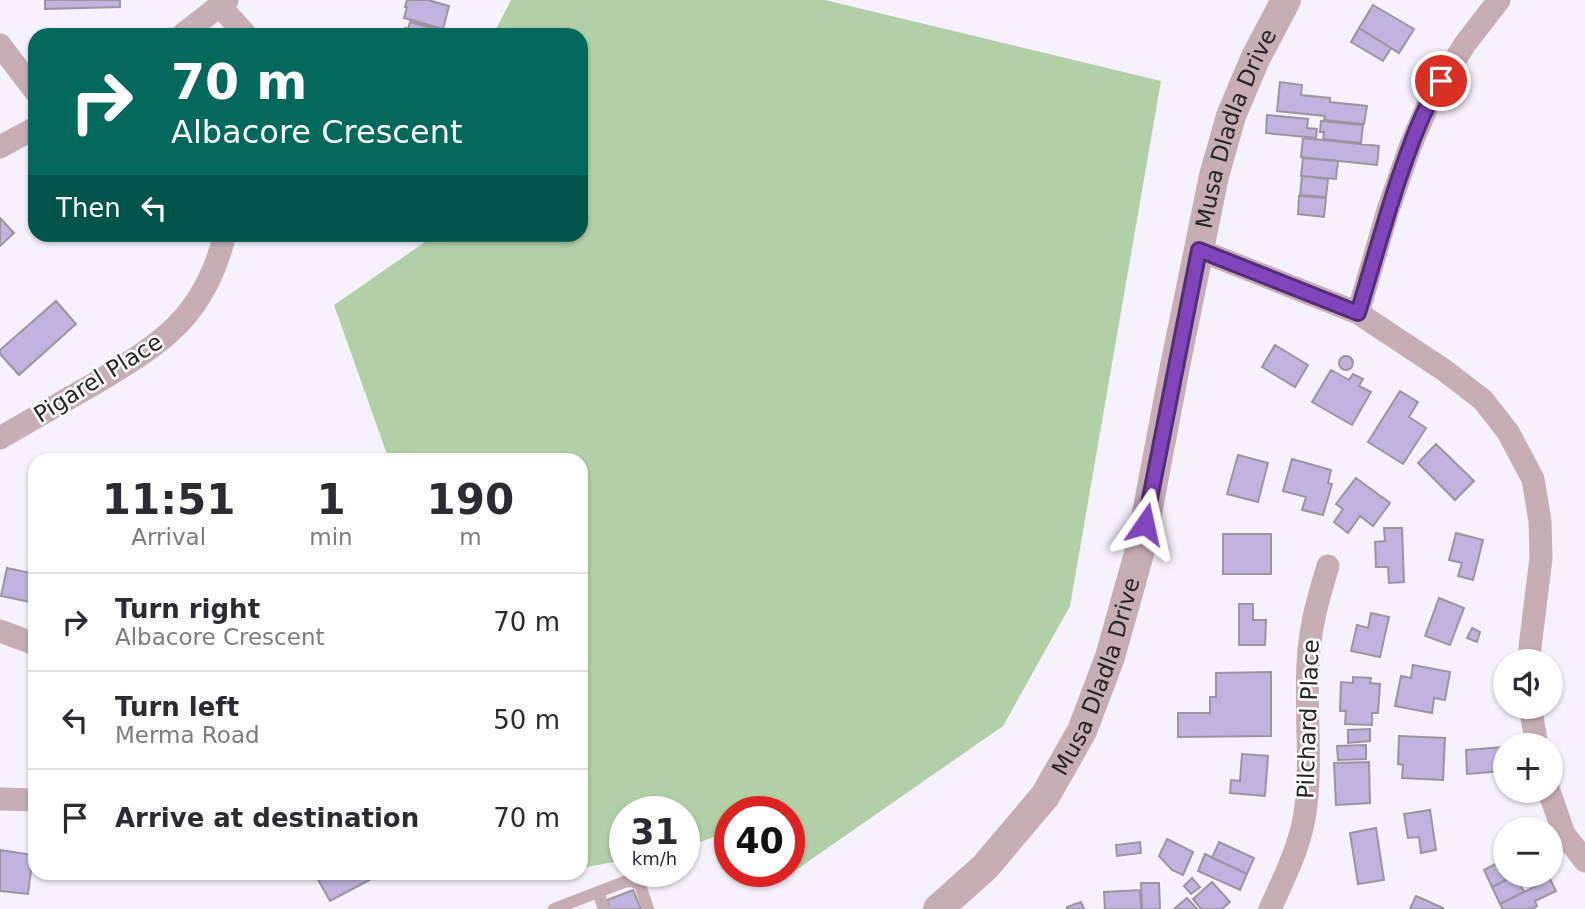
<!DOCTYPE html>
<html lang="en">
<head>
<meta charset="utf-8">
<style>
  body { margin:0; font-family:"DejaVu Sans",sans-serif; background:#f7f7f7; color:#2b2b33; height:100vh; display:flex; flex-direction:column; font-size:26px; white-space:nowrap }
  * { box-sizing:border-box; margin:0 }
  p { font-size:23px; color:#7c7c81 }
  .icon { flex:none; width:38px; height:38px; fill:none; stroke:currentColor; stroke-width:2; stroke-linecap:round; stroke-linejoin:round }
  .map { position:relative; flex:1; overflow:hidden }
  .sheet { position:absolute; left:28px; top:453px; width:560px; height:427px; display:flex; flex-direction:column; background:#fff; border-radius:21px; box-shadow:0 2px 5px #0004 }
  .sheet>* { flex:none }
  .guide { position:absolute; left:28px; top:28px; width:560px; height:214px; border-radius:21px; box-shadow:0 2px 5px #0004; background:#00695c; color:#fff; overflow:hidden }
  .buttons { position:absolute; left:1493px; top:649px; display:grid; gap:14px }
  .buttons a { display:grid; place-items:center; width:70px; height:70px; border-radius:50%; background:#fff; box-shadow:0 2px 5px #0004; font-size:35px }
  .speed { position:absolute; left:609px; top:796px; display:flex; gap:14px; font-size:35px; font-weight:700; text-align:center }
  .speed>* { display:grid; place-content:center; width:91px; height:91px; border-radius:50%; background:#fff; box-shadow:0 2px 5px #0004; line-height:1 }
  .speed small { font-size:18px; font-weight:400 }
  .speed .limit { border:10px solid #d22; background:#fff; color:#111 }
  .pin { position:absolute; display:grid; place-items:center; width:60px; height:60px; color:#fff; margin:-30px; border:4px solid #fff; border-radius:50%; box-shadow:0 2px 7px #0007 }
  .me { position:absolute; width:77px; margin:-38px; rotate:11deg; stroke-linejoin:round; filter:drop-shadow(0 0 5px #0008) }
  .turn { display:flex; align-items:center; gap:24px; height:147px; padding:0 28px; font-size:32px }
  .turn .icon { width:91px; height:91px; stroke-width:2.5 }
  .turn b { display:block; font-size:49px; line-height:60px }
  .then { display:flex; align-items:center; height:66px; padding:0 28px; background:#0003; gap:14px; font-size:26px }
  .eta { display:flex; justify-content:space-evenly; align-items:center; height:119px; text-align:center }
  .eta b { font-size:42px; font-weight:600; line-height:49px }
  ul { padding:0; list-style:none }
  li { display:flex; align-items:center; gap:21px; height:98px; padding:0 28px; border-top:2px solid #e1e1e2 }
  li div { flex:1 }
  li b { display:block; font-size:26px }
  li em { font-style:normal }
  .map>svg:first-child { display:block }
</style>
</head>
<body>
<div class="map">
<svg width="1585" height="909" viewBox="0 0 1585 909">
  <rect width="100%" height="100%" fill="#f6f2fd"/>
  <path fill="#b2d0a7" d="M511,0h314l336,81 -91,525 -67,120 -220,153v-7h6v-60h-5l-1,-3 -7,3h-46v19l-46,17v-36h-59v48l-44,8v-408h-192l-55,-155 101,-70 146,-1v-199h-88z"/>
  <path fill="#c1b2df" stroke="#9996a0" stroke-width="2" d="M45,0h75v7l-75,2z
    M407,0h21l21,6 -6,23 -39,-11 3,-11h-2z
    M1373,5l41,24 -15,24 -40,-25z
    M410,22l26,7 -2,6h-31l2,-7 3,1z
    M1359,28l32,20 -8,13 -32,-19z
    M1280,82l22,3 -1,10 29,3v4l37,4 -3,18 -40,-4 1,-4 -48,-5z
    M1267,115l41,4 -1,9 10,1 -1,9 -50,-5z
    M1321,121l42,4 -2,18 -38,-4 1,-7h-4z
    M1303,138l76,8 -2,19 -76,-8z
    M1303,158l35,3 -2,18 -35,-3z
    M1302,176l26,3 -2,18 -26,-2z
    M1299,196l27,2 -2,19 -26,-3z
    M0,218l14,15 -14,13z
    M56,301l20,23 -57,51 -19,-21v-4z
    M1275,345l33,20 -13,22 -33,-20z
    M1339 363a7 7 0 1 1 14 0a7 7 0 1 1-14 0Z
    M1331,370l18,10 4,-6 10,5 -4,7 12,6 -19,33 -40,-23z
    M1400,391l18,11 -9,15 17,11 -23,36 -35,-22z
    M1436,444l38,37 -19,19 -37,-37z
    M1238,455l30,8 -10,39 -31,-8z
    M1292,459l39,11 -3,13 4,1 -9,31 -21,-5 4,-13 -23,-6z
    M1356,478l34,25 -17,23 -13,-10 -12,17 -14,-11 9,-13 -7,-5z
    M1384,528h18l2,54 -15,1 -1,-16h-12l-1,-25 10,-1z
    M1456,533l27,7 -10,40 -15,-4 4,-13 -13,-3z
    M1223,534h48v40h-48z
    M7,568l28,6v29l-34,-7z
    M1439,598l25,10 -14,37 -25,-9z
    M1239,604h14v16h13l-1,25h-26z
    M1371,613l18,4 -9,40 -29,-6 6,-26 11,3z
    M1472,628l8,4 -3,10 -10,-4z
    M1413,665l37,7 -5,28 -11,-2 -2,15 -37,-7 6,-30 10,2z
    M1271,672v64l-93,1v-24h32v-16h6v-24z
    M1353,677l18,1 -1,5 10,1 -2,29h-6v12l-27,-1 1,-13h-6l1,-29 12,1z
    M1370,729v12l-22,2v-13z
    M1399,736l46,2 -2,42 -41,-2 1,-13 -5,-1z
    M1366,745v14l-28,1 -1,-14z
    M1503,747l1,24 -37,3 -1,-24z
    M1242,754l26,2 -3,40 -35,-3 1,-13 9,1z
    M1369,762l1,41 -34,2 -2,-42z
    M1430,810l6,40 -15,3 -2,-16 -11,1 -4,-24z
    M1376,828l8,52 -26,4 -8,-51z
    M1167,839l26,13 -10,23 -11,-5 -13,-14z
    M1140,842l1,11 -24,3 -1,-11z
    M1219,842l35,16 -7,16 -35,-16z
    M0,850l33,5 -5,39 -28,-3z
    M1205,854l42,20 -7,16 -42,-19z
    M1505,859v16h11l-24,12 -8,-17z
    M326,873h54l1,1 -51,27 -13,-23z
    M1516,875l8,17 -24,12 -8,-17z
    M1192,878l8,9 -9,7 -7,-8z
    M1550,879l6,12 -21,10 2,5 -5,3h-29l-3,-5z
    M1212,882l18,20 -8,7h-21l-8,-10z
    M1141,883h18l1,26h-18z
    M633,890l8,19h-31l-3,-9z
    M1140,890l1,19h-36l-1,-17z
    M1416,896l27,12v1h-33z
    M1187,898l10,11h-23z
    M1081,902l3,7h-17v-2z"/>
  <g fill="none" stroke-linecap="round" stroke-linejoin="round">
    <path stroke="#c7aeb5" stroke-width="12" d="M598,892l6,17
      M554,909l70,-27 8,-1 8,4 8,24"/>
    <path stroke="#c7aeb5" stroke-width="23" d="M220,6l26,29
      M182,35l45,-35
      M0,45l35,46
      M0,147l35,-19
      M1199,250l159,63 86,57 39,30 25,32 25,47 7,42 1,37 -11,89v15
      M1358,313l30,-103 22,-63 20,-47 35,-56 34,-44
      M0,438c31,-18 62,-36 94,-54 26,-16 54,-32 76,-52 28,-25 46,-61 55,-98
      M0,631l35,13
      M1531,707l1,10 5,29
      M1549,791l15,43 21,27
      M0,799l35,1
      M1270,909c13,-29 28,-58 34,-90 9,-51 1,-103 4,-154 1,-35 10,-66 20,-99"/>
    <path stroke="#c7aeb5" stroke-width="30" id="s1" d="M938,909l47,-42 60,-71 37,-65 28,-74 30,-107 35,-184 39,-190 17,-60 24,-57 31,-59"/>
  </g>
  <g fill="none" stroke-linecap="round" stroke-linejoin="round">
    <defs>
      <path id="route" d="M1145,524l54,-274 159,63c13,-43 25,-86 39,-129 12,-35 24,-71 44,-103"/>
    </defs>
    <use href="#route" stroke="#542d7a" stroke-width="18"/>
    <use href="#route" stroke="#8145bb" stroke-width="12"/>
  </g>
  <g text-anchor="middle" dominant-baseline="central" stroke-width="5" stroke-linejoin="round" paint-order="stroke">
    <g font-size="23" fill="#252428" stroke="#fff">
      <text stroke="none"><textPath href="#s1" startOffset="854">Musa Dladla Drive</textPath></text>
      <text transform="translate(98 378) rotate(-32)">Pigarel Place</text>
      <text stroke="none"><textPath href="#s1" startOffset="287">Musa Dladla Drive</textPath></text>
      <text transform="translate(1308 719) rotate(-88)">Pilchard Place</text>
    </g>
  </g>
</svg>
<div class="buttons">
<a><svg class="icon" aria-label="sound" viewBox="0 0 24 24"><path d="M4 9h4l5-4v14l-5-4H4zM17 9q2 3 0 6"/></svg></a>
<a>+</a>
<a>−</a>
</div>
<div class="speed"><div>31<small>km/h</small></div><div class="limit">40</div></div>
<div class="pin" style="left:1441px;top:81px;background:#d93025"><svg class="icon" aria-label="arrive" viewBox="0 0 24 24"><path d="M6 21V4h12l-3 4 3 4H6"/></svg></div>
<svg class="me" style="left:1145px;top:524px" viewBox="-20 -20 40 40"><path d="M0-17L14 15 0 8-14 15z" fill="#8145bb" stroke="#fff" stroke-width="4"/></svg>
<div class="guide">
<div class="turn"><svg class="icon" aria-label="right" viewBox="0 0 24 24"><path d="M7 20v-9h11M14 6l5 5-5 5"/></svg><div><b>70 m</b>Albacore Crescent</div></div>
<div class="then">Then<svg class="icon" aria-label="left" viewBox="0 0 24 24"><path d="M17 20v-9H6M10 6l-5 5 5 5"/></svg></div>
</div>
<section class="sheet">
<div class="eta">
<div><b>11:51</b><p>Arrival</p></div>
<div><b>1</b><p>min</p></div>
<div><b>190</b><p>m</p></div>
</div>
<ul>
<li><svg class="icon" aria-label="right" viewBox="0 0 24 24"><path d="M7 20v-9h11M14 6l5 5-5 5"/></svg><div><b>Turn right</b><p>Albacore Crescent</p></div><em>70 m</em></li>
<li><svg class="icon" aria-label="left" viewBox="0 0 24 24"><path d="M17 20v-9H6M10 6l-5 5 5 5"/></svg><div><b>Turn left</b><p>Merma Road</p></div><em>50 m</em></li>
<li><svg class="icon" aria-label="arrive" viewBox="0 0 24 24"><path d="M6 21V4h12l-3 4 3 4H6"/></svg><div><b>Arrive at destination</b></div><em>70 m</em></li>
</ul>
</section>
</div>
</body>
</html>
